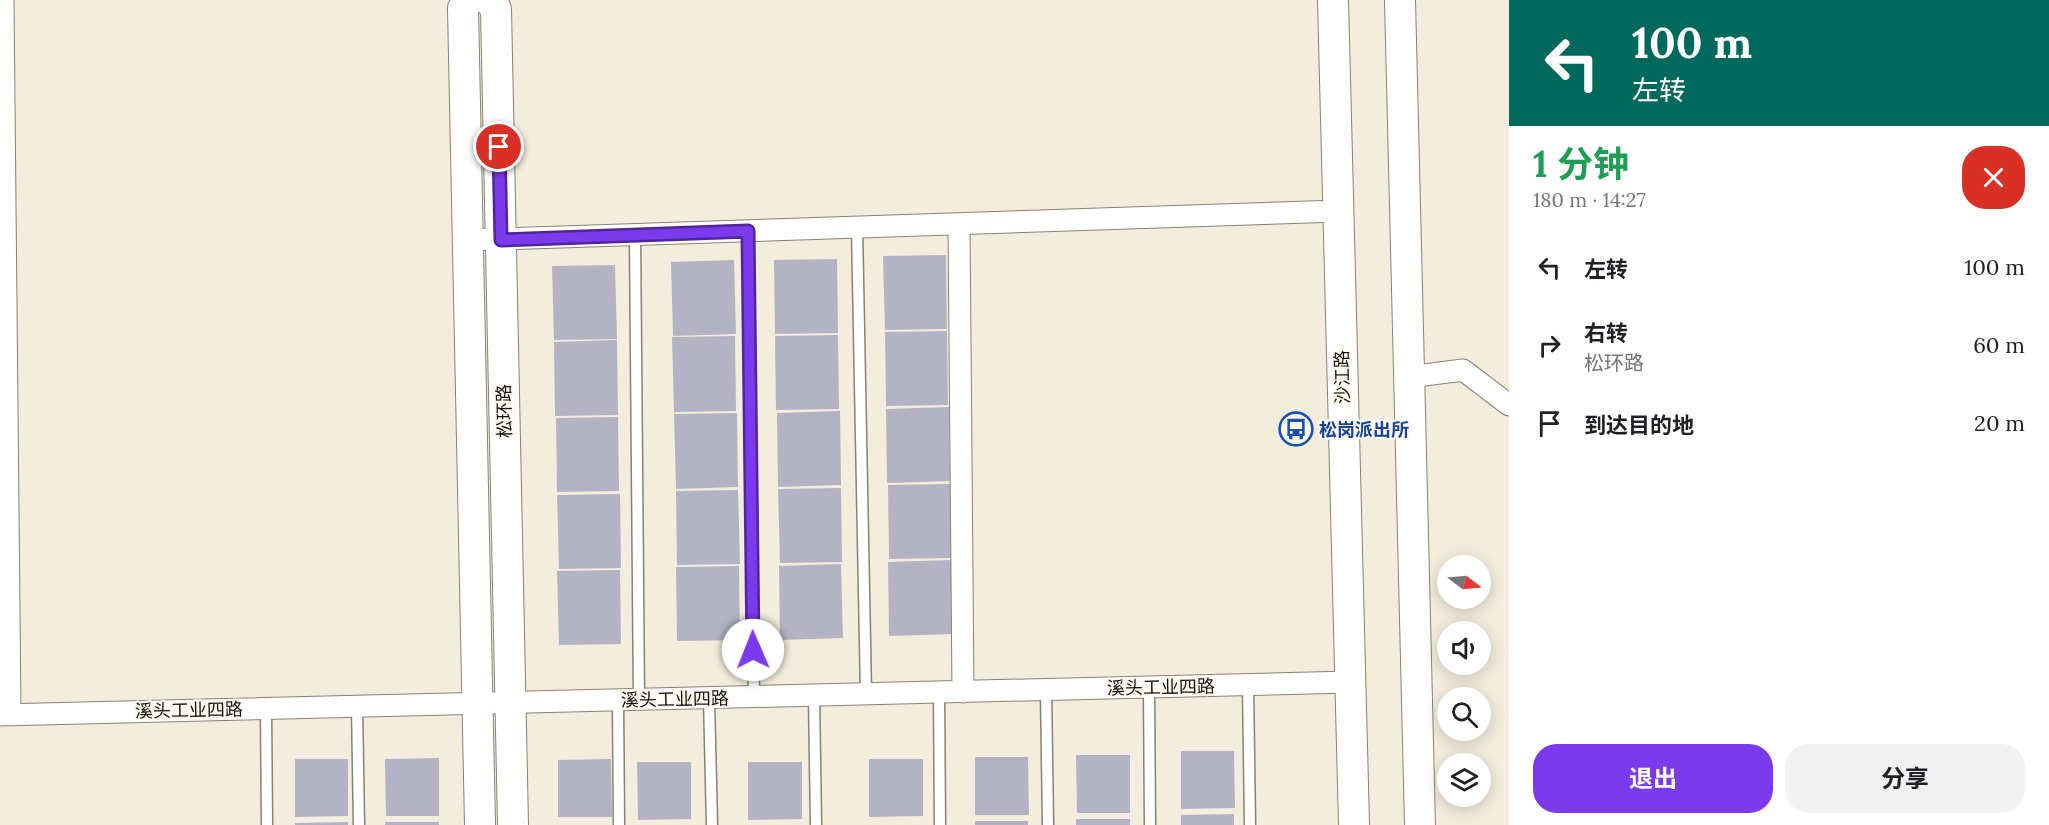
<!DOCTYPE html>
<html lang="zh">
<head>
<meta charset="utf-8">
<style>
  body { margin:0; font-family:Lora,"Noto Sans SC",serif; background:#f2f2f2; color:#202124; height:100vh; display:flex; flex-direction:column; font-size:22px; white-space:nowrap }
  * { box-sizing:border-box; margin:0 }
  p { font-size:20px; color:#757577 }
  .icon { flex:none; width:33px; height:33px; fill:none; stroke:currentColor; stroke-width:2; stroke-linecap:round; stroke-linejoin:round }
  .map { position:relative; flex:1; overflow:hidden }
  .side { display:flex; flex-direction:column; background:#fff; width:540px }
  .side>* { flex:none }
  .hud { background:#00695c; color:#fff; overflow:hidden }
  .needle { width:39px; rotate:106deg }
  .buttons { position:absolute; left:1437px; top:555px; display:grid; gap:12px }
  .buttons a { display:grid; place-items:center; width:54px; height:54px; border-radius:50%; background:#fff; box-shadow:0 3px 15px #0003; font-size:30px }
  .pin { position:absolute; display:grid; place-items:center; width:51px; height:51px; color:#fff; margin:-26px; border:3px solid #fff; border-radius:50%; box-shadow:0 2px 6px #0007 }
  .me { position:absolute; width:66px; margin:-33px; rotate:359deg; stroke-linejoin:round; filter:drop-shadow(0 0 4px #0008) }
  .turn { display:flex; align-items:center; gap:21px; height:126px; padding:0 24px; font-size:27px }
  .turn .icon { width:78px; height:78px; stroke-width:2.5 }
  .turn b { display:block; font-size:42px; line-height:51px }
  .round { display:grid; place-items:center; flex:none; width:63px; height:63px; border-radius:24px; background:#f2f2f2 }
  .summary { display:flex; align-items:center; justify-content:space-between; height:102px; padding:0 24px }
  h1 { font-size:36px; font-weight:700; line-height:45px; color:#1e9e55 }
  .action { display:flex; gap:12px; margin-top:auto; padding:12px 24px }
  .action a { flex:1; height:69px; border-radius:24px; background:#7c3aed; color:#fff; font-size:24px; font-weight:700; line-height:69px; text-align:center }
  .action a+a { background:#f2f2f2; color:#202124 }
  ul { padding:0; list-style:none }
  li { display:flex; align-items:center; gap:18px; height:78px; padding:0 24px }
  li div { flex:1 }
  li b { display:block; font-size:22px }
  li em { font-style:normal }
  main { display:flex; flex:1; min-height:0 }
  .map>svg:first-child { display:block }
</style>
</head>
<body>
<main>
<div class="map">
<svg width="1509" height="825" viewBox="0 0 1509 825">
  <rect width="100%" height="100%" fill="#f3eddd"/>
  <path fill="#b3b3c3" d="M946,255l1,74 -62,1 -2,-74z
    M837,259l1,74 -63,1 -1,-74z
    M734,260l2,74 -63,2 -2,-74z
    M615,265l2,74 -63,1 -2,-74z
    M947,331l1,74 -62,1 -1,-74z
    M838,335l1,74 -63,1 -1,-74z
    M735,336l1,75 -62,1 -2,-75z
    M617,340l1,75 -63,1 -1,-74z
    M949,407l1,74 -63,2 -1,-74z
    M840,411l1,74 -63,2 -1,-74z
    M737,413l1,74 -62,2 -2,-75z
    M618,417l1,74 -62,1 -1,-74z
    M950,484l1,74 -62,1 -1,-74z
    M841,488l1,74 -62,1 -2,-74z
    M738,490l2,74 -63,1 -1,-74z
    M620,494l1,74 -62,1 -2,-74z
    M951,560l1,74 -63,2 -1,-74z
    M841,564l2,74 -63,2 -1,-74z
    M739,566l1,74 -63,1 -1,-74z
    M620,570l1,74 -62,1 -2,-74z
    M1181,751h53l1,57 -54,1z
    M1076,755h54v58h-53z
    M975,757h53l1,58h-54z
    M439,758v58h-53l-1,-57z
    M295,759h53v57l-53,1z
    M611,759l1,58h-54v-57z
    M869,759h54v57l-54,1z
    M637,762h54v57l-53,1z
    M748,762h54v57l-54,1z
    M1234,814v11h-53v-10z
    M1076,819h54v6h-54z
    M975,821h53v4h-53z
    M348,822v3h-53v-2z
    M385,822h54v3h-54z"/>
  <g fill="none" stroke-linecap="round" stroke-linejoin="round">
    <defs>
      <path id="lane" d="M857,227l9,467
        M748,231l6,466
        M635,235l4,464
        M1248,685l2,140
        M1149,687l1,138
        M1046,690l2,135
        M939,692l1,133
        M814,695l2,130
        M709,698l3,127
        M618,700l1,125
        M357,706l2,119
        M266,708l1,117"/>
      <path id="street" d="M3,0l7,714
        M959,224l4,468
        M468,240l871,-29
        M1409,377l54,-7 46,35
        M0,715l1350,-33"/>
      <path id="secondary" d="M468,0l-5,8 17,817
        M489,0l7,9 17,816
        M1333,0l21,825
        M1400,0l20,825"/>
    </defs>
    <use href="#lane" stroke="#888274" stroke-width="13"/>
    <use href="#street" stroke="#888274" stroke-width="23"/>
    <use href="#secondary" stroke="#888274" stroke-width="32"/>
    <use href="#lane" stroke="#fff" stroke-width="10"/>
    <use href="#street" stroke="#fff" stroke-width="21"/>
    <use href="#secondary" stroke="#fff" stroke-width="30"/>
  </g>
  <g fill="none" stroke-linecap="round" stroke-linejoin="round">
    <defs>
      <path id="route" d="M499,147l2,93 247,-9 5,419"/>
    </defs>
    <use href="#route" stroke="#51269a" stroke-width="15"/>
    <use href="#route" stroke="#7c3aed" stroke-width="10"/>
  </g>
  <defs>
    <symbol id="bus-ring" viewBox="-11 -11 22 22"><circle r="9.5" fill="#fefaf0" stroke="#1a4fb4" stroke-width="1.5"/><path d="M-5-6H5V4H4V6H2V4H-2V6H-4V4H-5ZM-3.5-4V0h7V-4ZM-3.5 1.2v1.5H-2V1.2ZM2 1.2v1.5H3.5V1.2Z" fill="#1a4fb4"/></symbol>
  </defs>
  <g fill-rule="evenodd">
    <use href="#bus-ring" x="1277" y="410" width="38" height="38"/>
  </g>
  <g text-anchor="middle" dominant-baseline="central" stroke-width="4.5" stroke-linejoin="round" paint-order="stroke">
    <g font-size="18" fill="#14120c" stroke="#fefaf0">
      <text transform="translate(1342 377) rotate(-91)">沙江路</text>
      <text transform="translate(504 411) rotate(-91)">松环路</text>
      <text transform="translate(1161 687) rotate(-1)">溪头工业四路</text>
      <text transform="translate(675 699) rotate(-1)">溪头工业四路</text>
      <text transform="translate(189 710) rotate(-1)">溪头工业四路</text>
    </g>
    <g font-size="18" font-weight="bold" fill="#164399" stroke="#fefaf0" text-anchor="start">
      <text x="1319" y="429">松岗派出所</text>
    </g>
  </g>
</svg>
<div class="buttons">
<a><svg class="needle" viewBox="-14 -14 28 28"><path d="M0-13l5 13h-10z" fill="#e53935"/><path d="M0 13l5-13h-10z" fill="#757577"/></svg></a>
<a><svg class="icon" aria-label="sound" viewBox="0 0 24 24"><path d="M4 9h4l5-4v14l-5-4H4zM17 9q2 3 0 6"/></svg></a>
<a><svg class="icon" aria-label="search" viewBox="0 0 24 24"><circle cx="10" cy="10" r="6"/><path d="M15 15l6 6"/></svg></a>
<a><svg class="icon" aria-label="layers" viewBox="0 0 24 24"><path d="M12 4l9 5-9 5-9-5zM3 14l9 5 9-5"/></svg></a>
</div>
<div class="pin" style="left:499px;top:147px;background:#d93025"><svg class="icon" aria-label="arrive" viewBox="0 0 24 24"><path d="M6 21V4h12l-3 4 3 4H6"/></svg></div>
<svg class="me" style="left:753px;top:650px" viewBox="-20 -20 40 40"><circle r="19" fill="#fff"/><path d="M0-13L10 11 0 6-10 11z" fill="#7c3aed"/></svg>
</div>
<section class="side">
<div class="hud">
<div class="turn"><svg class="icon" aria-label="left" viewBox="0 0 24 24"><path d="M17 20v-9H6M10 6l-5 5 5 5"/></svg><div><b>100 m</b>左转</div></div>
</div>
<div class="summary"><div><h1>1 分钟</h1><p>180 m · 14:27</p></div><a class="round" style="background:#d93025;color:#fff"><svg class="icon" aria-label="close" viewBox="0 0 24 24"><path d="M6 6l12 12M18 6L6 18"/></svg></a></div>
<ul>
<li><svg class="icon" aria-label="left" viewBox="0 0 24 24"><path d="M17 20v-9H6M10 6l-5 5 5 5"/></svg><div><b>左转</b></div><em>100 m</em></li>
<li><svg class="icon" aria-label="right" viewBox="0 0 24 24"><path d="M7 20v-9h11M14 6l5 5-5 5"/></svg><div><b>右转</b><p>松环路</p></div><em>60 m</em></li>
<li><svg class="icon" aria-label="arrive" viewBox="0 0 24 24"><path d="M6 21V4h12l-3 4 3 4H6"/></svg><div><b>到达目的地</b></div><em>20 m</em></li>
</ul>
<div class="action"><a>退出</a><a>分享</a></div>
</section>
</main>
</body>
</html>
